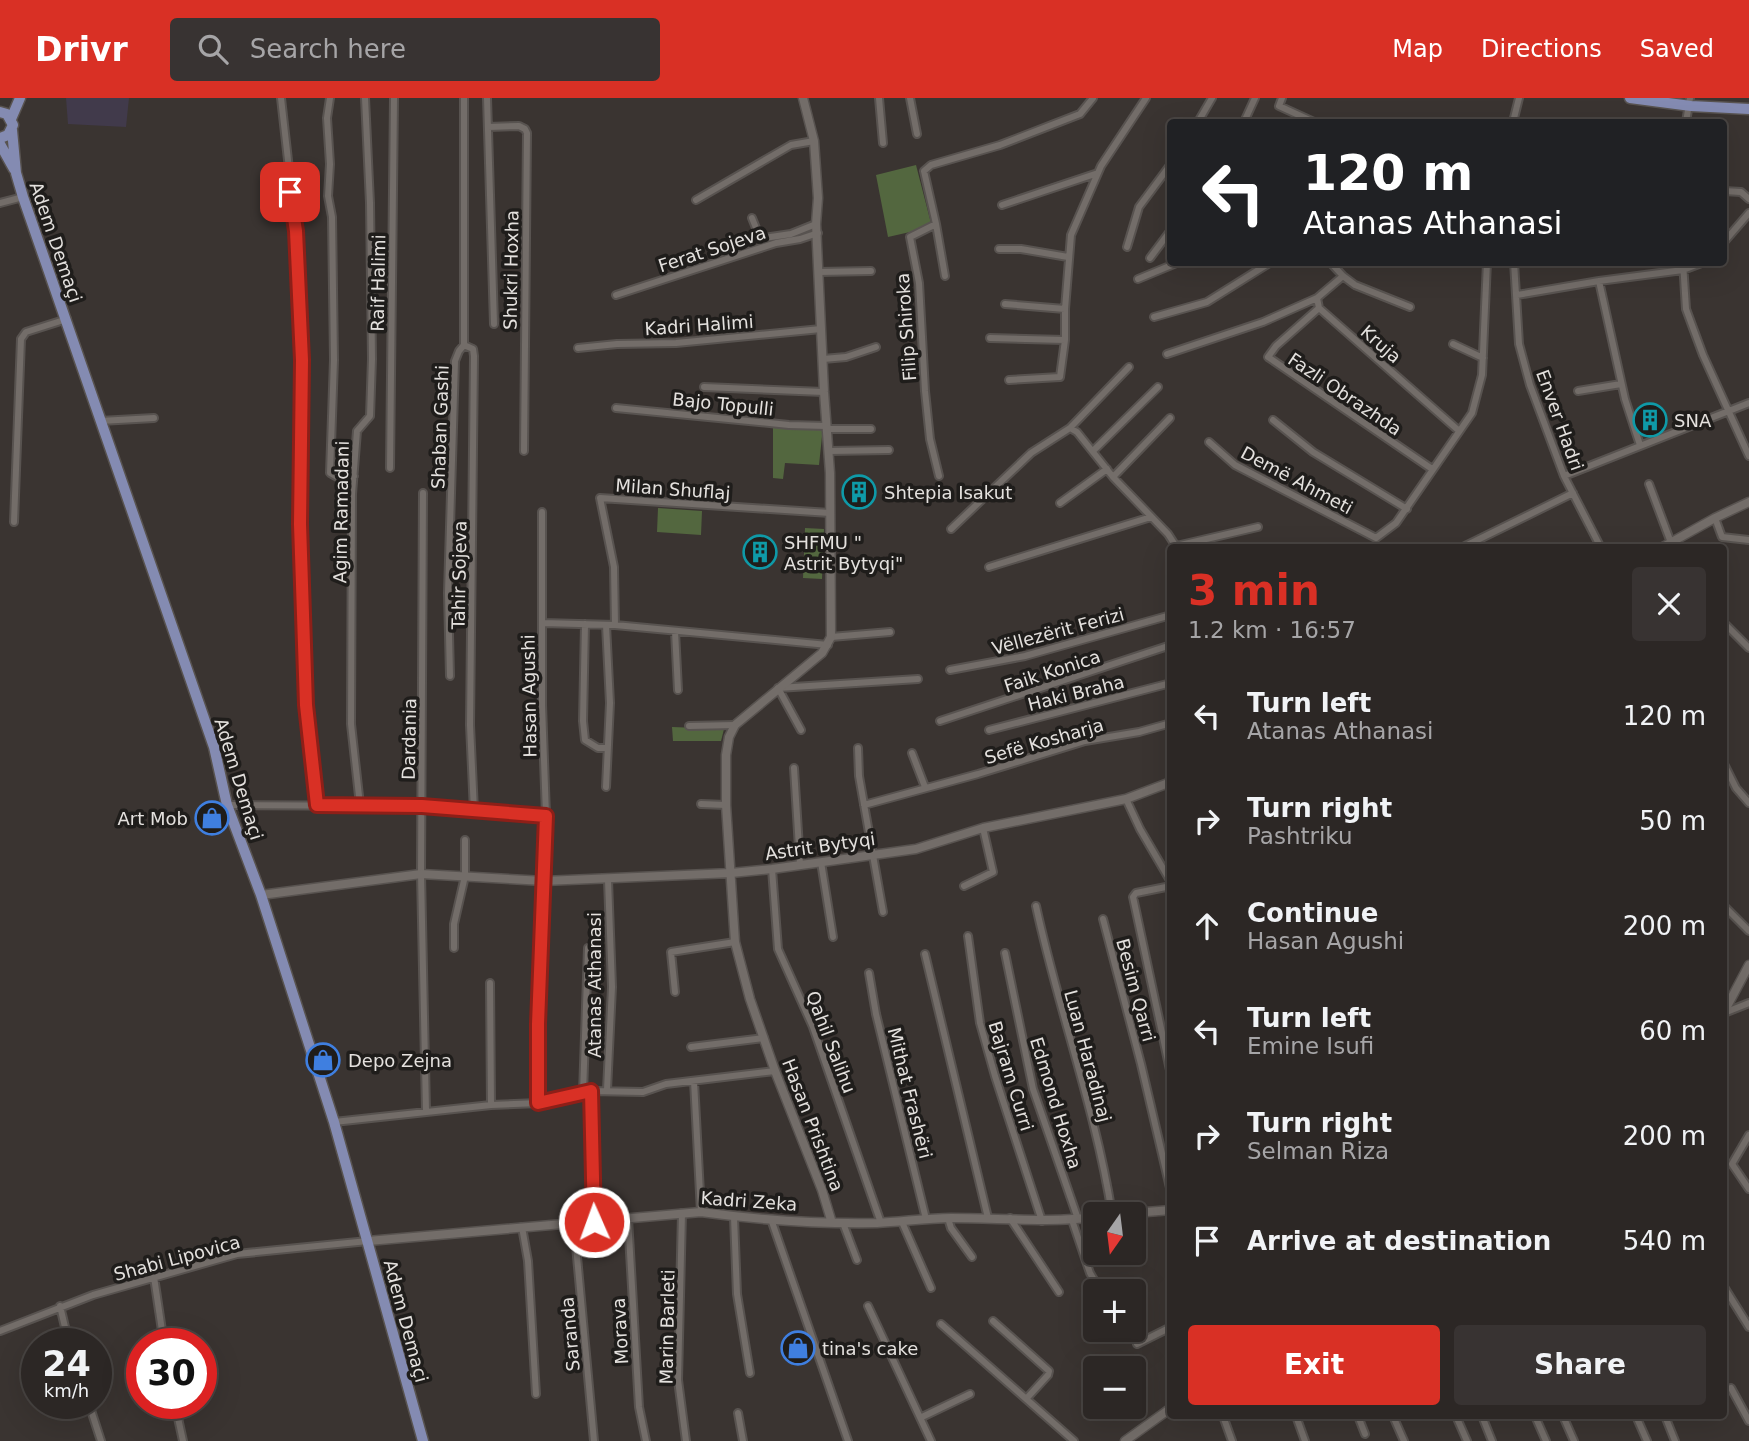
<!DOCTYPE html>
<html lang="en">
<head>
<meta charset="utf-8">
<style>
  body { margin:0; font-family:"DejaVu Sans",sans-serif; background:#383332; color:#f1f3f6; height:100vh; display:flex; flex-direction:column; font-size:26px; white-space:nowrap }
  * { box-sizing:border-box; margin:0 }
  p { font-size:23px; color:#a6a5a7 }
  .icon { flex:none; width:38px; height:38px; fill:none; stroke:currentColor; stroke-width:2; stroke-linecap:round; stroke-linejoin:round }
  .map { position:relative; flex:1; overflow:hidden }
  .side { position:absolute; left:1167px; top:446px; width:560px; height:875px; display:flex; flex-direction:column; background:#2c2725; border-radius:7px; box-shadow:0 7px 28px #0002,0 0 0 2px #484442 }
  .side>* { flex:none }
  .banner { position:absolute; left:1167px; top:21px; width:560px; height:147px; border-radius:7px; box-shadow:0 7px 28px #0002,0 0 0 2px #484442; background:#202124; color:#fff; overflow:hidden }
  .needle { width:46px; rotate:194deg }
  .buttons { position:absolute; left:1083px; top:1104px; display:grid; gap:14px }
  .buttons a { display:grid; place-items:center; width:63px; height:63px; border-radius:7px; background:#2c2725; box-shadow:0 7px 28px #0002,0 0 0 2px #484442; font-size:35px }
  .speed { position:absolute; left:21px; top:1230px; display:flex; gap:14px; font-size:35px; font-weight:700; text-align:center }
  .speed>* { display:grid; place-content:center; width:91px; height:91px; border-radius:50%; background:#2c2725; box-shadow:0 7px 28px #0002,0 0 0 2px #484442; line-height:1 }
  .speed small { font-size:18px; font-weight:400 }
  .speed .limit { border:10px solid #d22; background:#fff; color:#111 }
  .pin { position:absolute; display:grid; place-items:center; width:60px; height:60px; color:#fff; margin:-30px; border-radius:14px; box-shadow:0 4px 10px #0006 }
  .me { position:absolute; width:77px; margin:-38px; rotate:358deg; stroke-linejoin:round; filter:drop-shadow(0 0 5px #0008) }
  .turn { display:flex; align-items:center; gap:24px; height:147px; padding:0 21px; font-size:32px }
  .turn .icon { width:91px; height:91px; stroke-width:2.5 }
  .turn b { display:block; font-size:49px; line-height:60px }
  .round { display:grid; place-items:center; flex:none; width:74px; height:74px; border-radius:7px; background:#383332 }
  .overview { display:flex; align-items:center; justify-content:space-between; height:119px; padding:0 21px }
  h1 { font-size:42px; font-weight:700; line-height:52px; color:#d93025 }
  .button { display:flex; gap:14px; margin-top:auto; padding:14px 21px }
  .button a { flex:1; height:80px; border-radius:7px; background:#d93025; color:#fff; font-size:28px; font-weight:700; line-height:80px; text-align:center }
  .button a+a { background:#383332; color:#f1f3f6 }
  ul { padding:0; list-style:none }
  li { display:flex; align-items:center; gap:21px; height:105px; padding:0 21px }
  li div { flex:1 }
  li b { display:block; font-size:26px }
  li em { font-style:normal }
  header { display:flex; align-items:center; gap:42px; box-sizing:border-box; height:98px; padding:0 35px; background:#d93025; color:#fff }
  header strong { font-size:33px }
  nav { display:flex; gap:38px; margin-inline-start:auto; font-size:24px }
  .search { width:490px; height:63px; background:#383332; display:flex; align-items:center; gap:18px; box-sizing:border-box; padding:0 24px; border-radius:7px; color:#a6a5a7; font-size:26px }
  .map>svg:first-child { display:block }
</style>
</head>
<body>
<header>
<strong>Drivr</strong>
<div class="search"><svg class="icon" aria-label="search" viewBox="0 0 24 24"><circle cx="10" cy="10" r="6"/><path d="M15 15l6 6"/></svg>Search here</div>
<nav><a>Map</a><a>Directions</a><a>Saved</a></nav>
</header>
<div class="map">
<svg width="1749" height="1343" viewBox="0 0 1749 1343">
  <rect width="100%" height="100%" fill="#3a3431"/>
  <path fill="#413a4b" d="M66,0h63l-3,29 -58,-3z"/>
  <path fill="#53673f" d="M916,67l16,62 -44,10 -12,-62z
    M773,326l50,3 -4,38 -34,-2 -2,16 -10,-1z
    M658,410l44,3 -1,24 -44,-3z
    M805,430l19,1 -2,50 -19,-1z
    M672,629l52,2 -3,12h-48z"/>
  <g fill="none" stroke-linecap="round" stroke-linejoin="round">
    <defs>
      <path id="minor" d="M281,0l15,133 6,129 -2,164 6,181 11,100
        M330,0l-3,20 3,46 -2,32 4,21 2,143 -4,113 7,4 17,-1
        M487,0l7,226
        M879,0l4,45
        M910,0l7,36
        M1282,0l-3,8 35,16
        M1198,24l14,-24
        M1244,24l11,-24
        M1513,24l6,-24
        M1686,24l4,-24
        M488,29l31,-1 6,3 2,4 -3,318
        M1724,93l17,1 8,7
        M696,102l95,-55 23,-4
        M0,105l23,-6
        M1002,107l96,-32
        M752,120l4,10 8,10 27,-4 25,-10
        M936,126l9,52
        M1724,144l25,-29
        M1127,149l12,-40 32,-43
        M999,151h22l47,8
        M1150,160l21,-28
        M1330,164l13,14
        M1514,164l5,82 11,41 34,91 37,72
        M1683,164l3,47 17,46 46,101
        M819,174l52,-1
        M1138,181l41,-17
        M1599,183l26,118 15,46
        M616,197l160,-52 24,-4 18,-6
        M1517,197l82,-14 84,-11 21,-8
        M1005,206l60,5
        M1410,209l-55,-22 -12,-9 -26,22 2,10 139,122
        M1319,210l-43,38 -8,11 164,112
        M1154,219l53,-15 64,-40
        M990,240l75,2
        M1453,246l30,14
        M464,247l9,4 1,7 -4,369 4,86
        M578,250l39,-4 59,-1 145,-14
        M1167,256l96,-32 54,-24
        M823,261l23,-2 30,-10
        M1009,282l51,-3 5,-37v-31l6,-74 30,-69 45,-68
        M704,289l120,5
        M1578,293l43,-7
        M616,310l173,17 38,1
        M1273,322l40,32 94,57
        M100,323l54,-3
        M1070,330l59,-61
        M827,331h44
        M1209,344l26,23 141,73
        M829,353l60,-1
        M1093,353l65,-64
        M390,370l4,-370
        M939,378l-9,-37 -5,-48 -6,-108 -9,-46 26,-13 -12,-53 7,-6 69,-20 80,-31 13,-16
        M1564,378l185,-73
        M1113,379l57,-59
        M1649,386l24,64
        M423,395l-2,381 5,237
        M1060,405l47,-34
        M1715,420l7,19 27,3
        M14,424l7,-183 5,-7 41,-13
        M951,431l80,-76 39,-25 7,4 36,45 55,57 9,14
        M1376,440l20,-15 76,-110 10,-38 5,-113
        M1176,448l82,-19
        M1461,450l112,-55
        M989,469l162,-50
        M543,525l72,2 213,20
        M1724,525l25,25
        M585,526l-2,97 2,19 13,8h9
        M615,527l-1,-58 -14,-69 230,15
        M675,533l3,59
        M831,539l59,-5
        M950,572l75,-14 146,-41
        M450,578l-2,-83 7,-232 4,-10 5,-6v-247
        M940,623l231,-76
        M689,628l46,-1
        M801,632l-23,-42 140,-9
        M989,632l182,-47
        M858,650l1,28 24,136
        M912,655l13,34
        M1724,666l12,24 13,15
        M794,670l6,96
        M606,689l4,-84 -4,-78
        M1126,701l14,30 31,53
        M701,706l25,1
        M227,707l195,1 124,9
        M360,707l-9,-81 1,-230 5,-63 13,-15 2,-57 -2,-156 -5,-105
        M864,707l114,-31 107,-33 54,-9 32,-9
        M821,764l12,75
        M772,771l6,80 35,78 68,196
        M964,788l29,-14 -10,-44
        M1171,788l-35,7 -3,4 38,178
        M1036,808c22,103 60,204 76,308
        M1724,808l25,25
        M1103,821l38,145 30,128
        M968,838l12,87 15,53 47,145
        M454,850v-24l11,-48v-36
        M1005,855l28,136 45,130
        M925,856l63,264
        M869,875l7,41 50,205
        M490,885l1,122
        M675,894l-4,-40 64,-10
        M1724,915l25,-10
        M691,949l73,-9
        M694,983l7,131
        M607,992l5,-103 -4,-107
        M591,993l3,131
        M583,996l5,-146
        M539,1005l-1,-78 8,-210 -4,-110v-193
        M334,1024l157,-17 48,-2 52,-12 52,1 23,-8 109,-13
        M1749,1037l-17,29 17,25
        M682,1115l-4,167 8,61
        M734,1119l3,77 13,79
        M628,1120l11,189 7,34
        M948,1120l3,10 21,29
        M1010,1120l49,74
        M771,1121l77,222
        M1072,1122l18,53 11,19
        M902,1124l29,66
        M843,1125l14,37
        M574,1126l20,217
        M522,1129l6,34 8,133
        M154,1179l10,67
        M1724,1189l25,40
        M60,1208l9,38
        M868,1208l63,135
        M993,1223l56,50 -1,4 -21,23
        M941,1226l133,117
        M0,1233l93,-36 144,-41 131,-13
        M1137,1246l34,-17
        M1731,1290l18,33
        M89,1306l12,37
        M175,1306l8,37
        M738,1315l5,28
        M1223,1318l9,25
        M1296,1318l9,25
        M1358,1318l7,18
        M1393,1318l11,25
        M1456,1318l11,25
        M1482,1318l10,25
        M1535,1318l11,25
        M1563,1318l11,25
        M1636,1318l11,25
        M1665,1318l10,25
        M922,1319l48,-23"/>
      <path id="tertiary" d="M803,0l11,43 4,57 -2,26 8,168 6,81 1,164 -9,16 -87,72 -6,12 -3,18v50l9,137 15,57 25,72 47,119 10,33
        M1661,450l54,-30 34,-16
        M261,797l160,-21 123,7 187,-8 41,-4 144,-20 67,-21 143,-29 45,-17
        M1724,914l25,-47
        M1122,1116l49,-4
        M368,1143l333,-29c58,8 117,12 176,11 25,-1 49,-5 74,-5 49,0 97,5 145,-1
        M1125,1343l46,-33"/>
      <path id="primary" d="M1630,0l61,8 58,3
        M0,14l7,2 6,11 -5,10 -8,3
        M11,21l9,-21
        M12,32l4,43 7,24 191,550 13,58 34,90 73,227 89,319
        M0,46l14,25"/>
    </defs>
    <use href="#minor" stroke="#585350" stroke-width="10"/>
    <use href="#tertiary" stroke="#585350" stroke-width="11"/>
    <use href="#primary" stroke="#585350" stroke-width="13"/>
    <use href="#minor" stroke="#736d69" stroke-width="6"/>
    <use href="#tertiary" stroke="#736d69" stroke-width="8"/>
    <use href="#primary" stroke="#848bb2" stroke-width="10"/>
  </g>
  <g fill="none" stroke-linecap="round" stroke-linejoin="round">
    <defs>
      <path id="route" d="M290,94l6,39 6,129 -2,164 6,181 11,100 105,1 124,10 -8,208v79l53,-12 3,131"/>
    </defs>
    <use href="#route" stroke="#8d1f18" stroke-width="18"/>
    <use href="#route" stroke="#d93025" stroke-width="12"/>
  </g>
  <defs>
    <symbol id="building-ring" viewBox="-11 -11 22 22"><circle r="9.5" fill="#1f1d1b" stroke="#0f9aa8" stroke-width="1.5"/><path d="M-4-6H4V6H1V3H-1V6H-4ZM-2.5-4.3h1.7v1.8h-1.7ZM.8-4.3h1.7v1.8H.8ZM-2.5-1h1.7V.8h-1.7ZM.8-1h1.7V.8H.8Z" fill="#0f9aa8"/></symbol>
    <symbol id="shop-ring" viewBox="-11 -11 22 22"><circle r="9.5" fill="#1f1d1b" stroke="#3f7fe0" stroke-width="1.5"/><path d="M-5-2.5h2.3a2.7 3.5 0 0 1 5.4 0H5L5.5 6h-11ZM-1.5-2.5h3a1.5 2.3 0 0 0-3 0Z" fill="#3f7fe0"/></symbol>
  </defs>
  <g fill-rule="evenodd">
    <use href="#building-ring" x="1631" y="303" width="38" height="38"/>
    <use href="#building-ring" x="840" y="375" width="38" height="38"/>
    <use href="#building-ring" x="741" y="435" width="38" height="38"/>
    <use href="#shop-ring" x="193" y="701" width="38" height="38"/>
    <use href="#shop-ring" x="304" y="943" width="38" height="38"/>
    <use href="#shop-ring" x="779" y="1231" width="38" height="38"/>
  </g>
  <g text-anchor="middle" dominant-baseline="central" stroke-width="7" stroke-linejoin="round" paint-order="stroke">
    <g font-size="18" fill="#e4e1de" stroke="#1f1d1b">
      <text transform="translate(56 144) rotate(71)">Adem Demaçi</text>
      <text transform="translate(712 151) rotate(-18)">Ferat Sojeva</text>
      <text transform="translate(511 172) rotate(-89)">Shukri Hoxha</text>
      <text transform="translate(378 185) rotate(-89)">Raif Halimi</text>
      <text transform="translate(699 227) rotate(-4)">Kadri Halimi</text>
      <text transform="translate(906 229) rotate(-94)">Filip Shiroka</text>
      <text transform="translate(1381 246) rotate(41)">Kruja</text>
      <text transform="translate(1345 296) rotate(34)">Fazli Obrazhda</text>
      <text transform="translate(723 306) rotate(6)">Bajo Topulli</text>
      <text transform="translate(1560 322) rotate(70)">Enver Hadri</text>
      <text transform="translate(440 329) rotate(-88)">Shaban Gashi</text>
      <text transform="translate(1297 382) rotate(28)">Demë Ahmeti</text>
      <text transform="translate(673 391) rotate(4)">Milan Shuflaj</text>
      <text transform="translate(341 414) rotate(-89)">Agim Ramadani</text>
      <text transform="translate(459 477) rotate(-89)">Tahir Sojeva</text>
      <text transform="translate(1058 533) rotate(-15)">Vëllezërit Ferizi</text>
      <text transform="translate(1052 573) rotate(-18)">Faik Konica</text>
      <text transform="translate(1076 595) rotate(-14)">Haki Braha</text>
      <text transform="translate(529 598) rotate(-91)">Hasan Agushi</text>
      <text transform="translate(409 641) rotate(-89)">Dardania</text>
      <text transform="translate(1044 643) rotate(-16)">Sefë Kosharja</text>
      <text transform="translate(239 681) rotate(73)">Adem Demaçi</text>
      <text transform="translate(820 748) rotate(-8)">Astrit Bytyqi</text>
      <text transform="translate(594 887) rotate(-90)">Atanas Athanasi</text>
      <text transform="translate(1136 892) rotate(75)">Besim Qarri</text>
      <text transform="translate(831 944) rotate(69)">Qahil Salihu</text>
      <text transform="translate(1088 958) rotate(75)">Luan Haradinaj</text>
      <text transform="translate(1011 978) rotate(73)">Bajram Curri</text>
      <text transform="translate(910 995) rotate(76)">Mithat Frashëri</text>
      <text transform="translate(1056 1005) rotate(73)">Edmond Hoxha</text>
      <text transform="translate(813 1027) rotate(69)">Hasan Prishtina</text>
      <text transform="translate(749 1103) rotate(4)">Kadri Zeka</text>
      <text transform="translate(177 1160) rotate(-15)">Shabi Lipovica</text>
      <text transform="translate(406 1223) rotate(75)">Adem Demaçi</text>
      <text transform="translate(667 1229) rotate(-89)">Marin Barleti</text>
      <text transform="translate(620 1233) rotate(-93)">Morava</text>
      <text transform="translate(570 1236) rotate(-95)">Saranda</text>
    </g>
    <g font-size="18" fill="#e4e1de" stroke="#1f1d1b" text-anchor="start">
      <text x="1674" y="322">SNA</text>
      <text x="884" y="394">Shtepia Isakut</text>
      <text x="784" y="444">SHFMU "<tspan x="784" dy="21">Astrit Bytyqi"</tspan></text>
      <text x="188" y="720" text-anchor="end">Art Mob</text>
      <text x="348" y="962">Depo Zejna</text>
      <text x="822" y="1250">tina's cake</text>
    </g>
  </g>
</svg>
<div class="buttons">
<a><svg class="needle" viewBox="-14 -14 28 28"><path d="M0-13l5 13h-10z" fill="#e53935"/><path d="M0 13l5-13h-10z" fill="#a6a5a7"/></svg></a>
<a>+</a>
<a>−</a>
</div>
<div class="speed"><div>24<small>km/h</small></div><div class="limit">30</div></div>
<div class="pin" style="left:290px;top:94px;background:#d93025"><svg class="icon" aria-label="arrive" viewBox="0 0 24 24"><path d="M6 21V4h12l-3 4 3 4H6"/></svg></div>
<svg class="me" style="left:594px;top:1124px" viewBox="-20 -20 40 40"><circle r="17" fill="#d93025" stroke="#fff" stroke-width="3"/><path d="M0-11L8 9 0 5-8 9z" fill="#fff"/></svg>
<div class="banner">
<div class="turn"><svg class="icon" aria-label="left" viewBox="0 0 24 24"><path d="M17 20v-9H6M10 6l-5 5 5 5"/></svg><div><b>120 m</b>Atanas Athanasi</div></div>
</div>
<section class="side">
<div class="overview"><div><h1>3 min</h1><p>1.2 km · 16:57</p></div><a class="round"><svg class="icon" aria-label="close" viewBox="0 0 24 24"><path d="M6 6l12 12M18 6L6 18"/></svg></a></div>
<ul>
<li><svg class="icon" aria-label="left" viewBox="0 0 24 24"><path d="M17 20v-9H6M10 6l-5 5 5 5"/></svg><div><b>Turn left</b><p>Atanas Athanasi</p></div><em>120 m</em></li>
<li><svg class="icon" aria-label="right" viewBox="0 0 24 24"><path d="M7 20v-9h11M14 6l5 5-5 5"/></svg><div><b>Turn right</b><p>Pashtriku</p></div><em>50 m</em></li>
<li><svg class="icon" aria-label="ahead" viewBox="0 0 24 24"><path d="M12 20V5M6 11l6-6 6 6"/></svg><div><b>Continue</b><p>Hasan Agushi</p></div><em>200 m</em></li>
<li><svg class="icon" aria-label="left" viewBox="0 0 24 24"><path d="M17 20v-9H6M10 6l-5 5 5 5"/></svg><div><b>Turn left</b><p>Emine Isufi</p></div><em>60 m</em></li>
<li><svg class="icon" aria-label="right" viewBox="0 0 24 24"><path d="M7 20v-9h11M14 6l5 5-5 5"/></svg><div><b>Turn right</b><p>Selman Riza</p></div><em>200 m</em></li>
<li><svg class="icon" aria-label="arrive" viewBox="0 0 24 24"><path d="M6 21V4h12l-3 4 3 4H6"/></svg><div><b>Arrive at destination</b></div><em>540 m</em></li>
</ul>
<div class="button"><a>Exit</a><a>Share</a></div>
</section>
</div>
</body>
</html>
